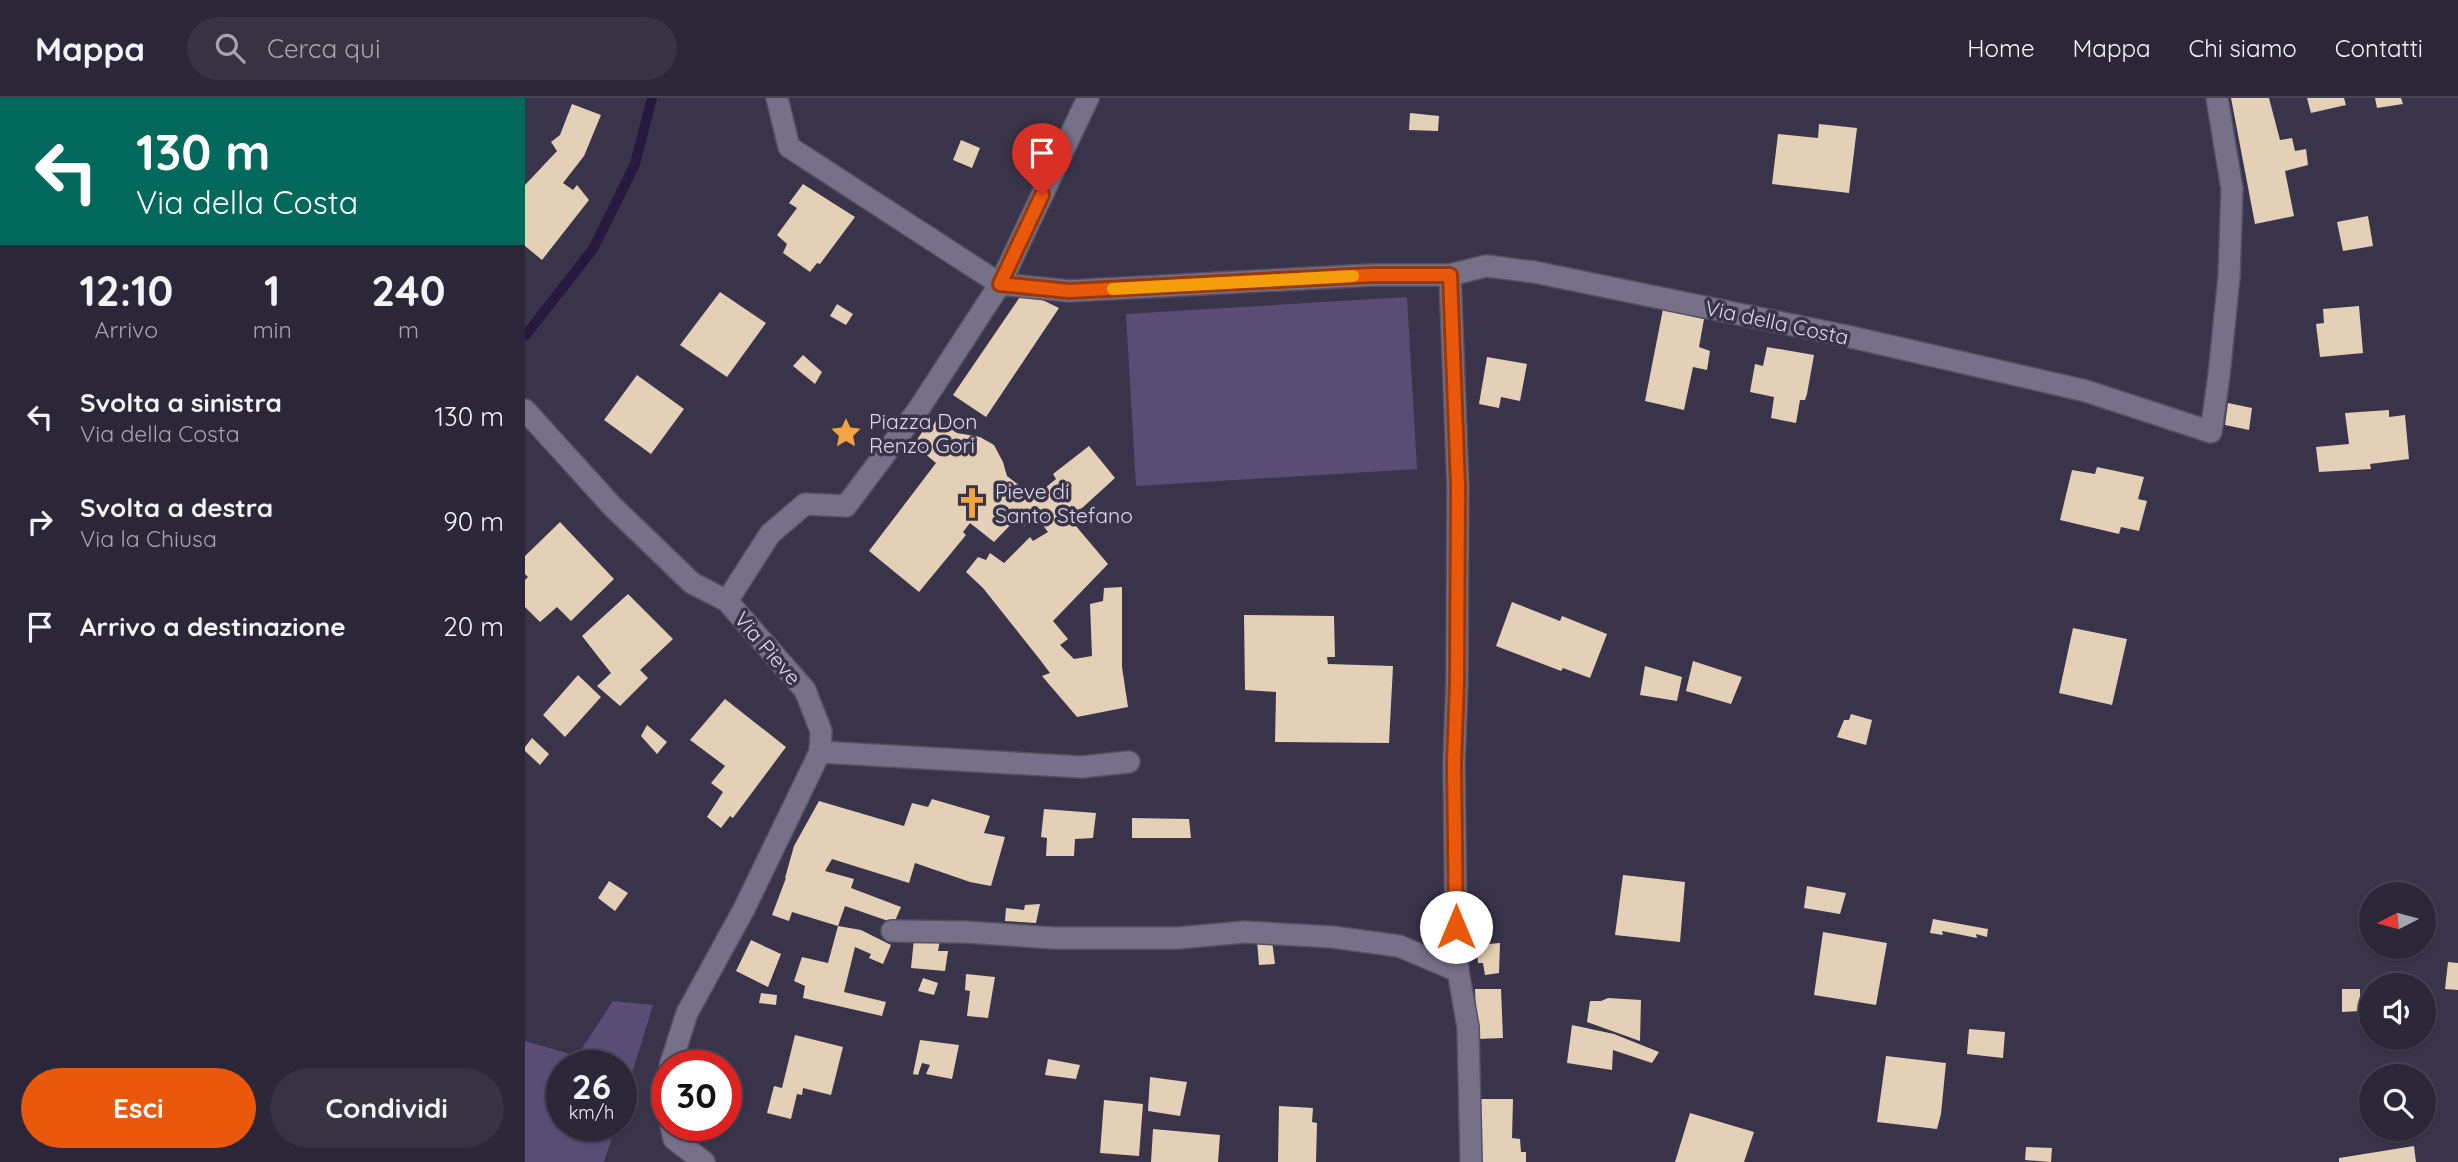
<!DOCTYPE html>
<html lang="it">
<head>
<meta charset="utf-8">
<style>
  body { margin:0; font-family:Quicksand,sans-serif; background:#383343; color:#f1f3f6; height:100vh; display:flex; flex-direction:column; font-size:26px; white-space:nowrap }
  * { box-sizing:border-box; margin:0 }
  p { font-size:23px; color:#a6a5ae }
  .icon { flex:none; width:38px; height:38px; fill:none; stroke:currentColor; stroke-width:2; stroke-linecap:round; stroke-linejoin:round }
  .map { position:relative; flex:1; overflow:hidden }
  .sheet { display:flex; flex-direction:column; background:#2c2738; width:525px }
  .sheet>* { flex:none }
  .hud { background:#00695c; color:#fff; overflow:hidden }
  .needle { width:46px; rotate:264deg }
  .controls { position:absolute; left:1834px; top:784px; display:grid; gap:14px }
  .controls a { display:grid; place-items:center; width:77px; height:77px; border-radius:50%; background:#2c2738; box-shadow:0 2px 5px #0004,0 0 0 2px #484453; font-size:35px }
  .speed { position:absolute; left:21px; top:952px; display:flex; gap:14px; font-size:35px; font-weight:700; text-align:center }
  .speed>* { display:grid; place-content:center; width:91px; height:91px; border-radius:50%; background:#2c2738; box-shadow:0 2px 5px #0004,0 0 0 2px #484453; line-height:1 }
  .speed small { font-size:18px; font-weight:400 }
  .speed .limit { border:10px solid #d22; background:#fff; color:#111 }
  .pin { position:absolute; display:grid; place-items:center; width:60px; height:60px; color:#fff; margin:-72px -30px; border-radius:50% 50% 50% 0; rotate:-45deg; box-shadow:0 0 7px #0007 }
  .pin .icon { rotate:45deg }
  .me { position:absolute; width:77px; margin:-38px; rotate:0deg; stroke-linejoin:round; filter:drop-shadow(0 0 5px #0008) }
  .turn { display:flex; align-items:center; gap:24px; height:147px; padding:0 21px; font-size:32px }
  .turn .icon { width:91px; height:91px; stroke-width:2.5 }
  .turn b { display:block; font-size:49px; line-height:60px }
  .eta { display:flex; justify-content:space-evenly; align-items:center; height:119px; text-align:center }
  .eta b { font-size:42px; font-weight:700; line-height:49px }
  .button { display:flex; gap:14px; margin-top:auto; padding:14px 21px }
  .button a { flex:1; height:80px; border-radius:42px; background:#ea580c; color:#fff; font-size:28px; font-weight:700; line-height:80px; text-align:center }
  .button a+a { background:#383343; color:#f1f3f6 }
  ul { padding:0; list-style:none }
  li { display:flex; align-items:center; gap:21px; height:105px; padding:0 21px }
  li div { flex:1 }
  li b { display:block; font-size:26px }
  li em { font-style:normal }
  header { display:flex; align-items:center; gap:42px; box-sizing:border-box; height:98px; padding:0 35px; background:#2c2738; border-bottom:2px solid #484453 }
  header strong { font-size:33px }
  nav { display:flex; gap:38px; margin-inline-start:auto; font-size:24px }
  .search { width:490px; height:63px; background:#383343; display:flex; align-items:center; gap:18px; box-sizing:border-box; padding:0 24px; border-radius:38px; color:#a6a5ae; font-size:26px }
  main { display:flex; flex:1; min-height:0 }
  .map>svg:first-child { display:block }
</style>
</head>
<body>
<header>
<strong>Mappa</strong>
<div class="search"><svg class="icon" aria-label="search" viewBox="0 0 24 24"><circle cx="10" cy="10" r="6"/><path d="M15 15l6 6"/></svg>Cerca qui</div>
<nav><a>Home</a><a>Mappa</a><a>Chi siamo</a><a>Contatti</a></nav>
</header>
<main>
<section class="sheet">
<div class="hud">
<div class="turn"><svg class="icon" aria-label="left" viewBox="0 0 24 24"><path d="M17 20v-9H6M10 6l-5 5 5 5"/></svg><div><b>130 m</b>Via della Costa</div></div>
</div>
<div class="eta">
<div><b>12:10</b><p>Arrivo</p></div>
<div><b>1</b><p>min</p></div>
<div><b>240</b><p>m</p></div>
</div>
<ul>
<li><svg class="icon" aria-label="left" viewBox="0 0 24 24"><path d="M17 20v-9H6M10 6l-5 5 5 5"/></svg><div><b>Svolta a sinistra</b><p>Via della Costa</p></div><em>130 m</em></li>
<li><svg class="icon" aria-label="right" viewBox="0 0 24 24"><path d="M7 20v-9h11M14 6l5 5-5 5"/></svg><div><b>Svolta a destra</b><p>Via la Chiusa</p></div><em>90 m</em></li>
<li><svg class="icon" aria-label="arrive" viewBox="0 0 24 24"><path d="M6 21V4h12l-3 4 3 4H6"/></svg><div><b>Arrivo a destinazione</b></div><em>20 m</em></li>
</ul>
<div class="button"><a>Esci</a><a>Condividi</a></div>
</section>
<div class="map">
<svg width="1933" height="1064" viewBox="0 0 1933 1064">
  <rect width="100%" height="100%" fill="#3a344a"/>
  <path fill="#5a4d75" d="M882,199l10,172 -281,17 -10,-172z
    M88,903l40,4 -32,104v-43h-59v59h54l-12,37h-79v-121l52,15z"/>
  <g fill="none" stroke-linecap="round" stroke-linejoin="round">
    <path stroke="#26183e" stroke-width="10" d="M0,238l68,-87 42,-85 17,-66"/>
  </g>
  <path fill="#e4cfb7" d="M1706,0h38l11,42 12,-2 3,13 11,-2 2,16 -23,6 9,45 -39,8z
    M1782,0h37l2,7 -35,8z
    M1850,0h26l2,6 -26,4z
    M47,6l29,11 -17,41 -21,27 10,7 4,-5 12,15 -47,60 -17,-14v-61l32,-34 -6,-9 9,-7z
    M885,15l29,3 -1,15 -29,-1z
    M1294,26l38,4 -8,65 -77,-9 6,-50 40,4z
    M436,42l19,8 -8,20 -19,-8z
    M278,86l52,33 -35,47 -3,-1 -7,9 -27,-19 4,-9 -10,-9 20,-27 -8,-5z
    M1843,118l5,30 -30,5 -6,-29z
    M499,193l35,17 -73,109 -33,-22z
    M195,194l46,31 -39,54 -47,-32z
    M312,206l16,10 -7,11 -16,-9z
    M1834,208l4,47 -43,4 -4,-33 8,-1 -1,-14z
    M1138,211l41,10 -5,28 11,4 -3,19 -14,-3 -9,43 -39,-9z
    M1242,249l47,8 -7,39 -2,6h-5l-4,23 -25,-5 3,-21 -24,-5 5,-28 8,2z
    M278,257l19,17 -7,12 -22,-18z
    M962,259l40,7 -7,37 -19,-4 -2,11 -20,-4z
    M112,277l47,34 -33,45 -47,-34z
    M1703,305l24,5 -3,22 -24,-5z
    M1864,312v7l16,-2 4,44 -39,5 1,5 -52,3 -3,-25 33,-3 -4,-31z
    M412,321l20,14 23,4 14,8 9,17 4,14 27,21 22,-18 -3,-5 36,-28 26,32 -45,41 38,45 -55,57 15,18 -8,6 14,14 18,-3 -2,-52 13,-3 1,-13 18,-1v80l6,40 -51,10 -35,-41 8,-3 -9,-12 -58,-73 -17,-16 12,-15 8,3 4,-7 14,10 26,-26 3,4 15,-9 -12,-16 -12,10 -8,-7 -22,23 -24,-19 -7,9 3,3 -47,57 -50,-41 67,-88 -19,-16 -1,-6 7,-10 7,-1z
    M1572,369l47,10 -6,22 9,2 -8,30 -18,-4 -2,7 -59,-14 12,-50 23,4z
    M35,424l54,57 -43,42 -14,-14 -17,15 -15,-15v-27l3,-3 -3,-3v-18z
    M103,496l45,45 -33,31 8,8 -28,28 -23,-20 14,-13 -29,-37z
    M987,504l48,19 2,-5 45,18 -17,44 -27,-10 -2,3 -65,-25z
    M719,517l90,1 1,41h-8l1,7 65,2 -4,77 -114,-1 1,-50 -31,-2z
    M1548,530l54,11 -15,66 -53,-12z
    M1168,563l49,16 -11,27 -45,-13z
    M1120,568l37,11 -5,24 -37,-6z
    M53,577l23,22 -36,40 -22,-22z
    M200,601l61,48 -53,71 -3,-2 -9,12 -14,-11 16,-25 -12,-9 14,-17 -35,-26z
    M1326,616l21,6 -6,25 -29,-8 7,-17h5z
    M122,627l20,17 -10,12 -16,-18z
    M7,640l17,16 -9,11 -15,-14v-4z
    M407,701l58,17 -6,17 21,4 -14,49 -21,-4 -55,-19 -6,20 -77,-24 -7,12 29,8 -3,9 50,19 -7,16 -49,-17 -7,20 23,4 30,15 -8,19 -14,-6 2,-4 -16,-7 -11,45 42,10 -4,14 -79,-18 2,-12 -11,-5 8,-24 26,6 10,-37 -46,-14 -3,9 -17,-6 14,-37h-1l9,-32 25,-45 85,25 8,-23 16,4z
    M519,711l52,4 -3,25 -18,1 -1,17h-28l1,-18 -6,-1z
    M607,720l57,1 2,19h-59z
    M1098,777l62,7 -5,60 -65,-7z
    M84,783l19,12 -13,18 -17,-13z
    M1282,788l39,7 -6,21 -36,-6z
    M515,806l-4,19 -31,-2 1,-13 18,2 1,-5z
    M1408,821l55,10 -1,8 -11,-3 1,4 -35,-7 1,4 -13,-2z
    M1298,834l64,11 -11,62 -62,-10z
    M389,840l26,2 -2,11h10l-3,20 -34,-3z
    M226,842l30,14 -13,33 -32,-16z
    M732,843h15l3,23 -16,1z
    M975,845l-1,30 -14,2 -2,-12h-5l-1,-18z
    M1923,864l10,1v27l-13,-1z
    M441,876l29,3 -7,41 -21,-2 3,-25 -5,-1z
    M398,880l15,5 -4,12 -16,-4z
    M950,891h26l2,49 -26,1z
    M1817,891h18v22l-18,1z
    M236,895l16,2 -1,10 -17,-2z
    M1083,900l33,2 -1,41 -53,-19 3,-21h11z
    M1047,927l42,9 45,18 -7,11 -39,-13 -1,20 -45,-7z
    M1444,931l36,3 -2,26 -36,-4z
    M270,937l48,12 -12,48 -28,-7 -1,7 -5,-1 -6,25 -24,-6 7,-27 8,2z
    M395,942l39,5 -7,34 -26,-5 4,-9 -8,-2 -4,12 -5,-1z
    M1361,958l60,7 -5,51 -4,15 -60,-7z
    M523,961l32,6 -4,14 -31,-4z
    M625,979l37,5 -7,34 -32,-5z
    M954,1001h34l-1,39 8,1 1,13h5v10h-47z
    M579,1002l39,4 -4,52 -39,-3z
    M754,1008l34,2 -1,14 5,1 -1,39h-38z
    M1165,1015l64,19 -10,30h-69z
    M628,1031l67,6 -2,27h-67z
    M1889,1048l2,16h-77v-4z
    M1501,1049l26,1 -1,14 -26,-2z"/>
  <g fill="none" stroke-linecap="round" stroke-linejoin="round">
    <defs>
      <path id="street" d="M252,0l12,49 211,137 69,7 303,-16h78l36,-9 48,6 317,65 235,54 125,41 8,-57 10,-98 3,-88 -15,-91
        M925,177l8,211 -1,196 -3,81 2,164 2,44 10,56 3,135
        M0,312l87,96 80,77 35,18 78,89 16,41 -1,21 -76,157 -57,104 -17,53
        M202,503l43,-67 35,-30 41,2 72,-96 82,-126 88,-186
        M295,654l261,15 48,-5
        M367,833l74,1 87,6h125l66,-6 88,5 67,9 59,25
        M142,977l-4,11 4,19
        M146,1027l3,14 30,23"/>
    </defs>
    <use href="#street" stroke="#565063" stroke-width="24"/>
    <use href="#street" stroke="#777089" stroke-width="21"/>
  </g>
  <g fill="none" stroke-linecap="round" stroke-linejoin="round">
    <defs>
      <path id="route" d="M517,97l-42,89 69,7 303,-16h78l8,211 -1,196 -3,81 2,164"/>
    </defs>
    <use href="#route" stroke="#983908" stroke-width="18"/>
    <use href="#route" stroke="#ea580c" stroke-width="12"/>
    <path stroke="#f59e0b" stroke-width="12" d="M588,191l240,-13"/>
  </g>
  <defs>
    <symbol id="sight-bare" viewBox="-9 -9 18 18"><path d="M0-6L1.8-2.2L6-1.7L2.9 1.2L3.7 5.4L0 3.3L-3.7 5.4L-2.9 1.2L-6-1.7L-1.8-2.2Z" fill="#f2a541" stroke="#3a344a" stroke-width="2.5" paint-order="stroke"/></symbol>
    <symbol id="church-bare" viewBox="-9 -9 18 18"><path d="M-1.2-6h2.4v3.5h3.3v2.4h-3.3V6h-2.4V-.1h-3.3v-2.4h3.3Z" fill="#f2a541" stroke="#3a344a" stroke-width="2.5" paint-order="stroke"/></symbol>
  </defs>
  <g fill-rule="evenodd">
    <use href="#sight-bare" x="299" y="313" width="44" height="44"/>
    <use href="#church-bare" x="425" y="383" width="44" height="44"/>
  </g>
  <g text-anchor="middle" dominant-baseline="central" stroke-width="7" stroke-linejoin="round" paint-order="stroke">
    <g font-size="21" fill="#ddd9e7" stroke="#3a344a">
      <text transform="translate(1252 224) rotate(12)">Via della Costa</text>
      <text transform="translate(243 550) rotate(49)">Via Pieve</text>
    </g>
    <g font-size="21" fill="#ddd9e7" stroke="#3a344a" text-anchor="start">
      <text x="344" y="323">Piazza Don<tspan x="344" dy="24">Renzo Gori</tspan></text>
      <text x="470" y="393">Pieve di<tspan x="470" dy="24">Santo Stefano</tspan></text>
    </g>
  </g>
</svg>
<div class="controls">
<a><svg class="needle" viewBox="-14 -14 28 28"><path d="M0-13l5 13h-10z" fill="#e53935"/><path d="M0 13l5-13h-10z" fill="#a6a5ae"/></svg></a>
<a><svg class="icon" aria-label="sound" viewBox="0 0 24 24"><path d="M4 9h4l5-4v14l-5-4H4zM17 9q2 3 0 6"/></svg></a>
<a><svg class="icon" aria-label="search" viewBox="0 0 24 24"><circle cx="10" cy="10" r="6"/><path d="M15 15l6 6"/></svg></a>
</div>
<div class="speed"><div>26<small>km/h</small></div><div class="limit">30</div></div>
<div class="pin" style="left:517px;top:97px;background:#d93025"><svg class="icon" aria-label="arrive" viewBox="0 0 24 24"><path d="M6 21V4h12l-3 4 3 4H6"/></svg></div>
<svg class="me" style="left:931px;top:829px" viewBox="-20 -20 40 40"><circle r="19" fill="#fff"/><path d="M0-13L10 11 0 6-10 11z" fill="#ea580c"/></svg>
</div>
</main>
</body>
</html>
